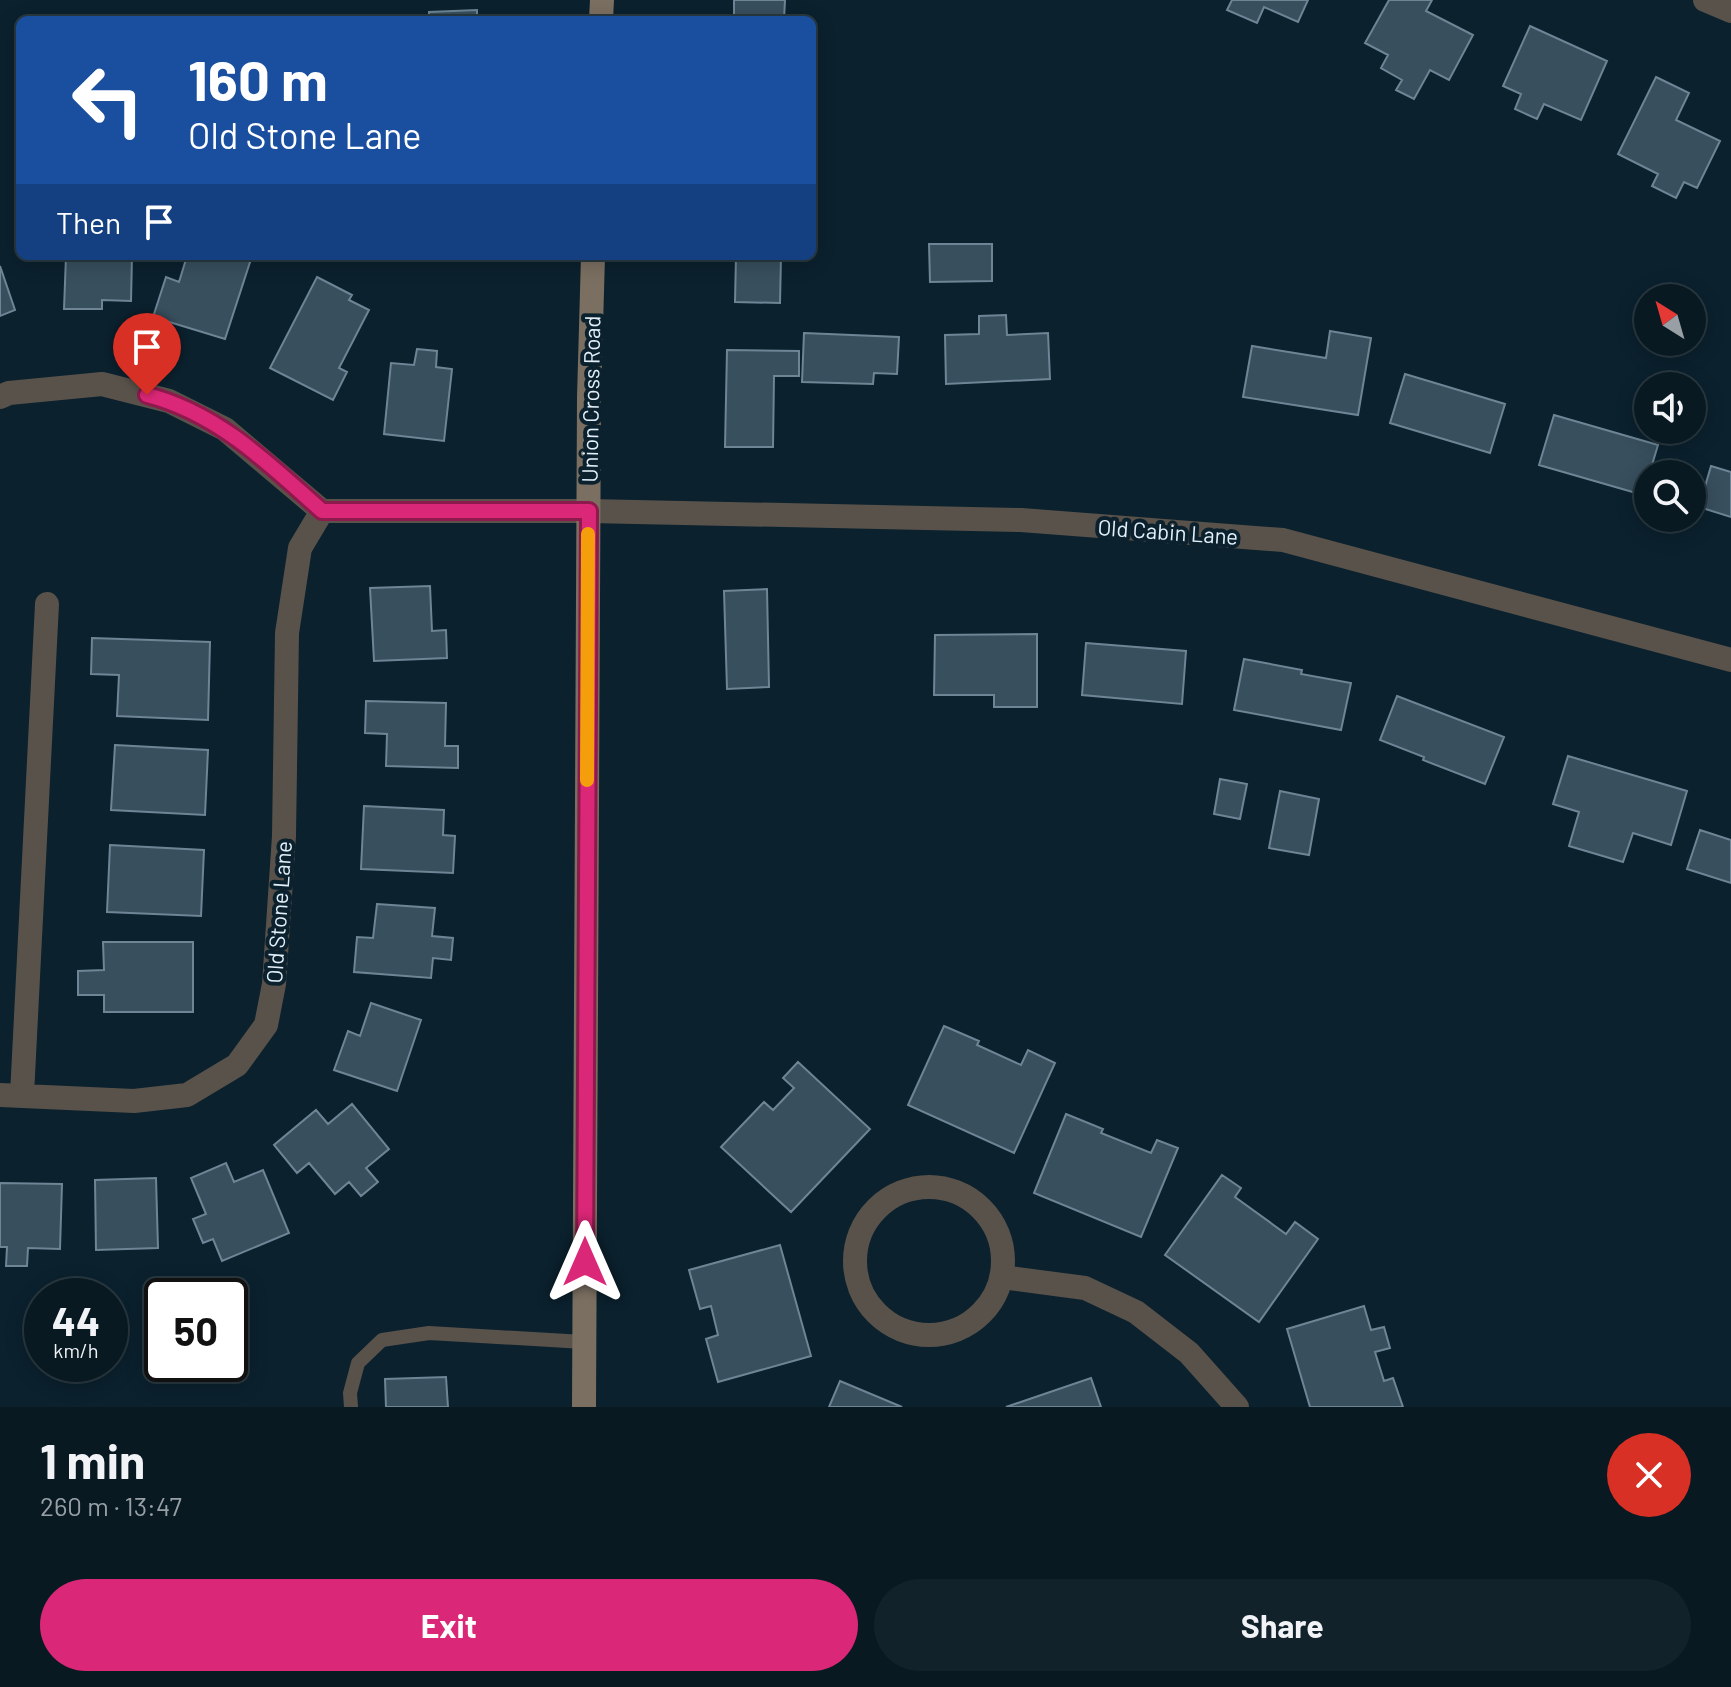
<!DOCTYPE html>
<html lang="en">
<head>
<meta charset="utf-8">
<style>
  body { margin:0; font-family:Barlow,sans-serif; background:#11222a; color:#f1f3f6; height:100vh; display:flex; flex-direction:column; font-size:30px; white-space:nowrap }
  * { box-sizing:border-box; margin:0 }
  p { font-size:26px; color:#98a0a5 }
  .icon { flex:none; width:44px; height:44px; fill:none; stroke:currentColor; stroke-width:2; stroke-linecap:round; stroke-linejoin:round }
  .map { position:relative; height:1407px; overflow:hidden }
  .details { display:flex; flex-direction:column; background:#081922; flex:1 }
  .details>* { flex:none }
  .guide { position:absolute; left:16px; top:16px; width:800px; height:244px; border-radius:12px; box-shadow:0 4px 20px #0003,0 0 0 2px #293840; background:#1a4fa0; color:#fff; overflow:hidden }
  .needle { width:52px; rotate:323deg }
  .fabs { position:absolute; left:1634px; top:284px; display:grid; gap:16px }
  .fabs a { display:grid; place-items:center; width:72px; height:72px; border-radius:50%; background:#081922; box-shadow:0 4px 20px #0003,0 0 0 2px #293840; font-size:40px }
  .speed { position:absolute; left:24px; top:1278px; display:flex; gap:16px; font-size:40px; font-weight:700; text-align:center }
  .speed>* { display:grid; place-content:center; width:104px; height:104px; border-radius:50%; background:#081922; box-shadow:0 4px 20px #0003,0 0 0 2px #293840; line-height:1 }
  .speed small { font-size:20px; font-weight:400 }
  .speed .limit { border:4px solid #111; border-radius:12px; background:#fff; color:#111 }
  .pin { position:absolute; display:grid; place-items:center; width:68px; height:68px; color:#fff; margin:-82px -34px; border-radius:50% 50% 50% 0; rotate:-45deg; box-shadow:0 0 8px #0007 }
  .pin .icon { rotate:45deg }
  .me { position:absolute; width:88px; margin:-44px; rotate:0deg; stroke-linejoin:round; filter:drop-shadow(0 0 6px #0008) }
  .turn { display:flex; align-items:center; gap:28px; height:168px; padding:0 40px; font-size:36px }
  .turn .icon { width:104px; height:104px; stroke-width:2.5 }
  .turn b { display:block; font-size:56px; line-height:68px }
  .then { display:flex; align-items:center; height:76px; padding:0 40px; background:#0003; gap:16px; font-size:30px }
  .round { display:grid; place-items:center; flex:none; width:84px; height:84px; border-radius:42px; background:#11222a }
  .head { display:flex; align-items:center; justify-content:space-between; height:136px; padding:0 40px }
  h1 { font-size:48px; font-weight:700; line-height:60px }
  .action { display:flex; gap:16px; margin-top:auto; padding:16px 40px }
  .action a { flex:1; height:92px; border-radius:48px; background:#db2777; color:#fff; font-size:32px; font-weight:700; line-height:92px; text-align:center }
  .action a+a { background:#11222a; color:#f1f3f6 }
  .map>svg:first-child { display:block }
</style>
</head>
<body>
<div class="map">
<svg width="1731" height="1407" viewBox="0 0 1731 1407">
  <rect width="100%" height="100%" fill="#0b212e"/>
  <path fill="#384f5e" stroke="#6d8595" stroke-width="2" d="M734,0h51l-1,20h-50z
    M1232,0h76l-10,22 -34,-15 -7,16 -30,-13z
    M1389,0h43l-6,11 47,24 -24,45 -19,-10 -16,29 -18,-9 6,-10 -21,-12 7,-13 -23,-12z
    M477,10v10h-48v-8z
    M1530,26l77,35 -26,59 -37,-16 -7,15 -22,-10 6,-15 -18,-8z
    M1656,77l33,16 -13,27 44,21 -23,47 -13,-6 -8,16 -24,-12 6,-12 -40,-20z
    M929,244h63v37l-62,1z
    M66,256h66l-1,45 -29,-1v9h-38z
    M187,256h56l8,3 -26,80 -72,-22 13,-40 13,5z
    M736,256h45l-1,47 -45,-1z
    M0,266l15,44 -15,6z
    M317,277l35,18 -3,5 20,10 -30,58 8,4 -14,28 -63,-32z
    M1006,315l1,20 41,-2 2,46 -104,5 -1,-49 34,-1v-18z
    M1330,331l41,7 -13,77 -115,-18 9,-51 74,12z
    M804,333l95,4 -2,37 -23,-1 -1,11 -71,-2z
    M417,349l20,2 -1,16 16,2 -8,72 -60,-7 7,-71 23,2z
    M727,350l72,1v25h-25l-1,71h-48z
    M1405,374l100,30 -15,49 -100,-30z
    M1554,415l104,30 -15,50 -104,-30z
    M1711,466l20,6v45l-32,-10z
    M430,586l2,45 14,-1 1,28 -73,3 -4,-73z
    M767,589l2,98 -42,2 -3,-98z
    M1037,634v73h-43v-12h-60l1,-60z
    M92,638l118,4 -2,78 -91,-4 2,-41 -28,-1z
    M1086,643l100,8 -4,53 -100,-9z
    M1244,659l58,11 -1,4 50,9 -10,47 -107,-20z
    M1397,696l107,41 -19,47 -62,-24 1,-3 -44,-17z
    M366,701l80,2 -1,43h13v22l-72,-2 1,-32 -22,-1z
    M115,745l93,5 -3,65 -94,-5z
    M1568,756l119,35 -16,54 -38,-12 -10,29 -54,-16 10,-34 -26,-8z
    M1220,779l27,5 -7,35 -26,-5z
    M1280,791l39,8 -10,56 -40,-7z
    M364,806l80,4 -1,25 12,1 -2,37 -92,-4z
    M1700,830l31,10v43l-44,-14z
    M110,845l94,5 -3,66 -94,-4z
    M377,904l58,4 -3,28 21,2 -2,22 -18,-2 -2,20 -77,-6 3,-35 16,1z
    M103,942h90v70h-89v-17h-26v-24l26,-1z
    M371,1003l50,17 -24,71 -63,-21 14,-39 12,5z
    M944,1026l35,15 -2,4 44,20 7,-15 27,13 -41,90 -106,-48z
    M798,1062l72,67 -79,83 -70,-65 43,-45 9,8 21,-22 -11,-10z
    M352,1104l37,45 -23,19 12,14 -17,14 -12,-14 -14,12 -26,-31 -12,10 -23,-28 42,-35 12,14z
    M1066,1114l37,15 -2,4 50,20 6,-13 21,8 -37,89 -107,-44z
    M226,1163l8,19 29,-12 26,63 -67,28 -9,-22 -10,4 -10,-24 13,-5 -15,-36z
    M1222,1175l19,13 -6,9 51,37 9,-12 23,17 -59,83 -94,-67z
    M156,1178l2,70 -62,2 -1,-70z
    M0,1183l62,1 -2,65 -32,-1 -1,18h-21l1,-19h-7z
    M780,1245l31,111 -93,26 -12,-43 12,-4 -7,-29 -11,3 -11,-39z
    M1364,1306l7,24 13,-3 6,21 -15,4 9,29 9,-3 10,29h-93l-23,-78z
    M446,1377l2,30h-62l-1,-28z
    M1091,1378l10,29h-95z
    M840,1381l62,26h-73z"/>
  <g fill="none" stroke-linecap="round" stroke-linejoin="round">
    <path stroke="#59524a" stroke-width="14" d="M351,1407l-1,-14 8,-30 24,-23 47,-7 155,9"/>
    <path stroke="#59524a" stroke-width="24" d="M1705,0l26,11
      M0,397l9,-4 93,-9 67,17 56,28 97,82h267l432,9 262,20 448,120
      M0,1095l134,6 53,-6 50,-30 29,-40 8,-41 10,-148 3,-203 13,-85 22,-37
      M22,1095l25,-491
      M855 1261a74 74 0 1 1 148 0a74 74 0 1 1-148 0Z
      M1002,1277l83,11 51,24 53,41 48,54"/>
    <path stroke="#7b6f61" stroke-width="24" d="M601,20l1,-20
      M584,1407l5,-1010 4,-141"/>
  </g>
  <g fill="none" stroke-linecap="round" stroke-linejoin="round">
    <defs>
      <path id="route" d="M147,395c71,18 122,69 175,116h267l-4,751"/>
    </defs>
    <use href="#route" stroke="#8e194d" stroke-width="20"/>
    <use href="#route" stroke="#db2777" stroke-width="14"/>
    <path stroke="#f59e0b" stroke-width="14" d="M587,780l1,-246"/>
  </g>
  <g text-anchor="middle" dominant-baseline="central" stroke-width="8" stroke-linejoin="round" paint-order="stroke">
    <g font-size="22" fill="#e3f0f9" stroke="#0b212e">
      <text transform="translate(590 399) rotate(-89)">Union Cross Road</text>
      <text transform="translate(1168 531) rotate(4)">Old Cabin Lane</text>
      <text transform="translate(278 912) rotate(-86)">Old Stone Lane</text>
    </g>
  </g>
</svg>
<div class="fabs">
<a><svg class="needle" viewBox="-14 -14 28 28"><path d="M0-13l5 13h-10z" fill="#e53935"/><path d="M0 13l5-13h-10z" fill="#98a0a5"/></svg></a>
<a><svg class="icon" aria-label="sound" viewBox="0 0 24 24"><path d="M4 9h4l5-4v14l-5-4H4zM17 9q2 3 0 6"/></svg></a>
<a><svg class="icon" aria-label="search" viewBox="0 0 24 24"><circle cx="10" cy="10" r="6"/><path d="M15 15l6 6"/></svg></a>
</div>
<div class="speed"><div>44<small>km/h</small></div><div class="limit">50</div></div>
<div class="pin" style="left:147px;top:395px;background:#d93025"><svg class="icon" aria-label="arrive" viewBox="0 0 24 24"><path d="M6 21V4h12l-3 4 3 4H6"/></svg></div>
<svg class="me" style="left:585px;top:1262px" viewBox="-20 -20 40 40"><path d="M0-17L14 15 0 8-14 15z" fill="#db2777" stroke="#fff" stroke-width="4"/></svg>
<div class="guide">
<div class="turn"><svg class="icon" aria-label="left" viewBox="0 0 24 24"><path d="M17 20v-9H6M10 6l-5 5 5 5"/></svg><div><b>160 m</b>Old Stone Lane</div></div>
<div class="then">Then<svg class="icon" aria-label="arrive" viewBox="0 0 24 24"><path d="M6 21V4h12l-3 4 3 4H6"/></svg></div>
</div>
</div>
<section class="details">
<div class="head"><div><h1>1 min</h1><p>260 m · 13:47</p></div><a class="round" style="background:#d93025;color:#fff"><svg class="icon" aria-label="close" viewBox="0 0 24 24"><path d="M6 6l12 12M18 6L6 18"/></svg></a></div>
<div class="action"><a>Exit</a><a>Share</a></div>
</section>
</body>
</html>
